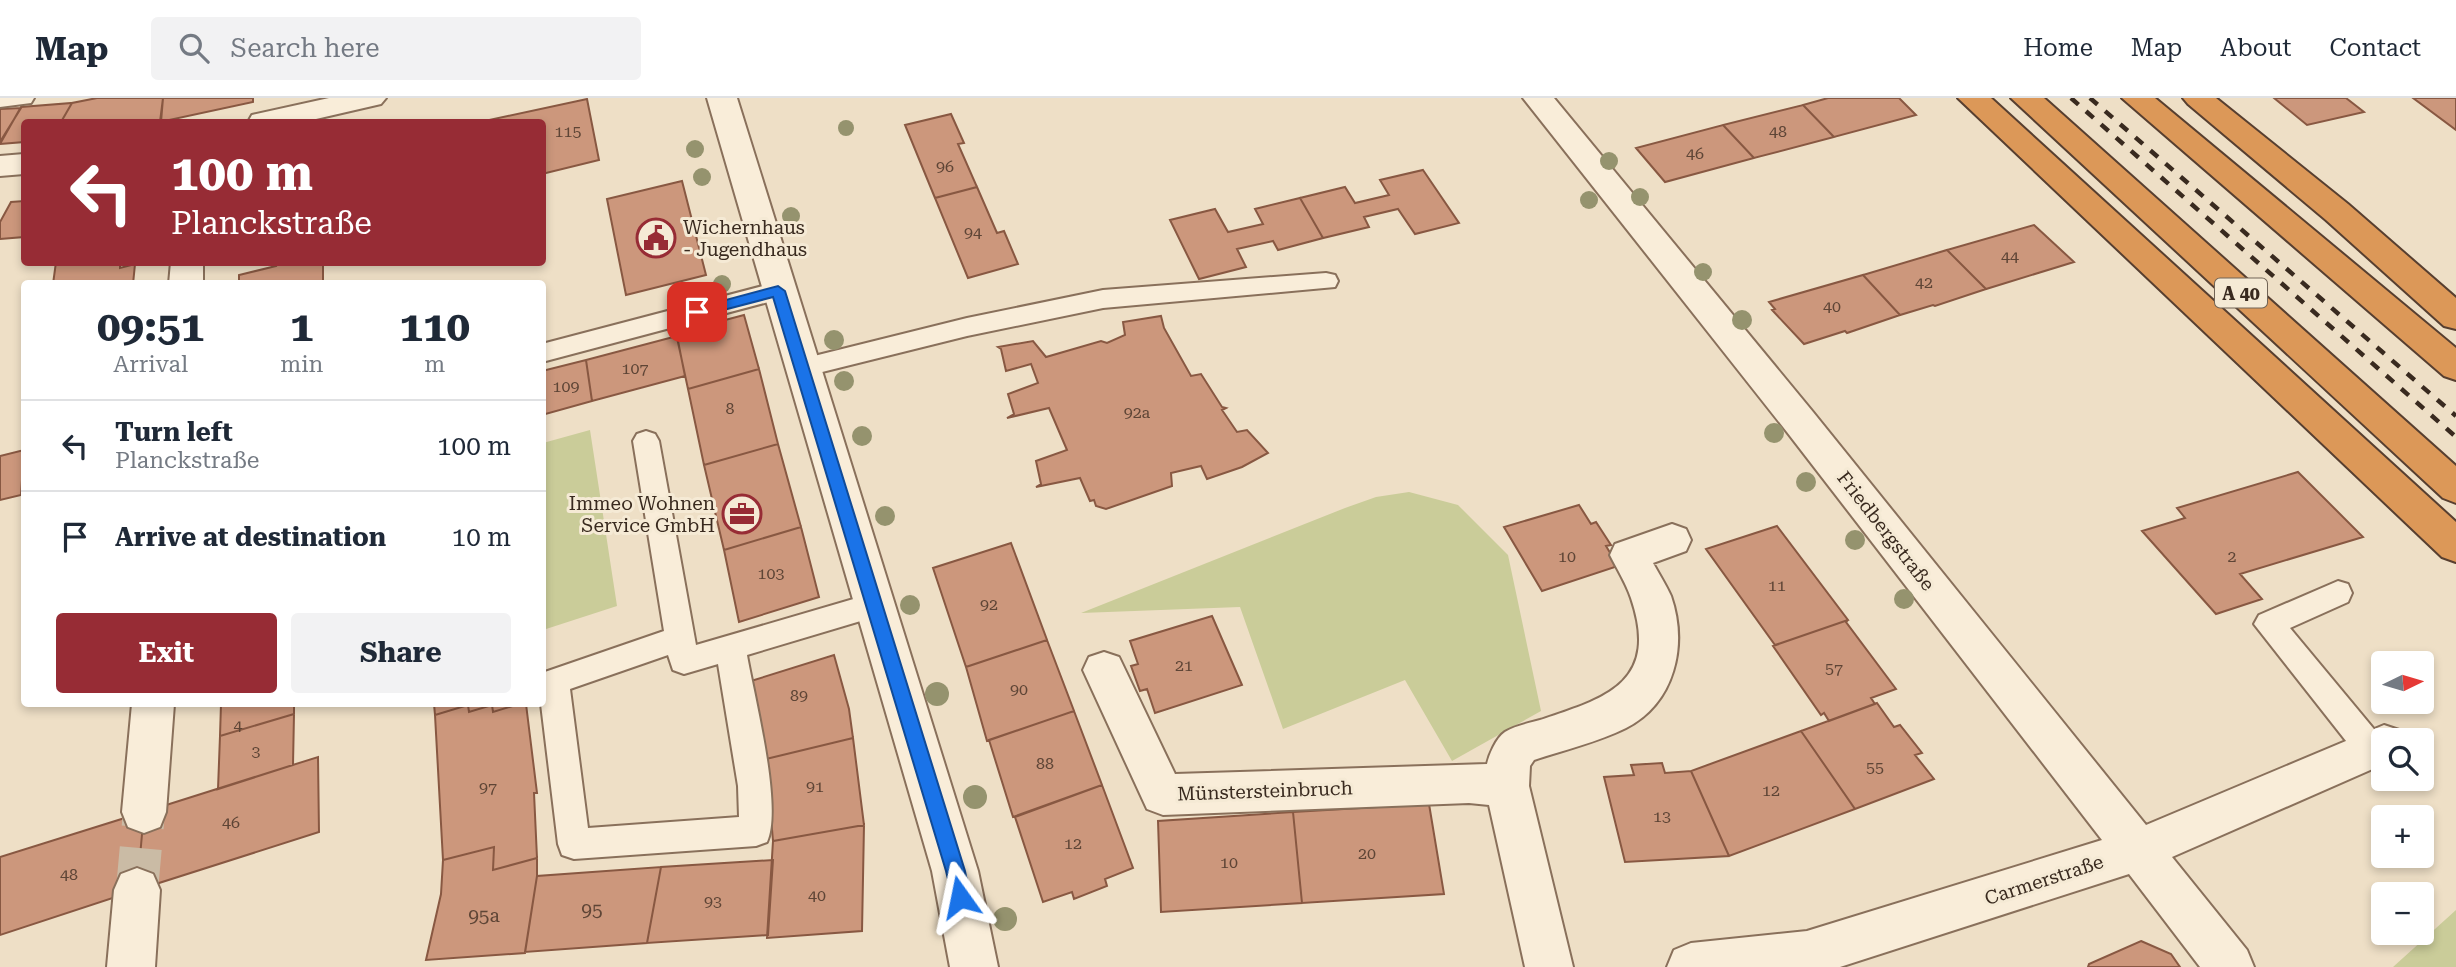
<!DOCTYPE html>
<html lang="en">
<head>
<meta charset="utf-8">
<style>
  body { margin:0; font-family:"Roboto Serif",serif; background:#f2f2f3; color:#1f2937; height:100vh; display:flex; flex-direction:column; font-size:26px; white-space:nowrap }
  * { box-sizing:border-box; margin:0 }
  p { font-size:23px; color:#747a83 }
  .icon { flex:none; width:38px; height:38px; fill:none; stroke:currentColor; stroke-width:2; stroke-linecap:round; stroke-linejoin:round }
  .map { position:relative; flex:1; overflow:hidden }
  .side { position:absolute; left:21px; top:182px; width:525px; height:427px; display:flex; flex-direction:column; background:#fff; border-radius:7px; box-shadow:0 4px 10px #0003 }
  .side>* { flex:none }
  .guide { position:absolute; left:21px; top:21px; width:525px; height:147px; border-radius:7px; box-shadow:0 4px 10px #0003; background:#972c35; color:#fff; overflow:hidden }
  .needle { width:46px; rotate:85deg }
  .buttons { position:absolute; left:2371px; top:553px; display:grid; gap:14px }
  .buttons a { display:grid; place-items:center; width:63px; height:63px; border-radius:7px; background:#fff; box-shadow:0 4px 10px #0003; font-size:35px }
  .pin { position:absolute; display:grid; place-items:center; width:60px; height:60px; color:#fff; margin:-30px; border-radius:14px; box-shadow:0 4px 10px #0006 }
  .me { position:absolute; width:77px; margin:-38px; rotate:348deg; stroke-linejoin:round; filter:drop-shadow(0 0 5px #0008) }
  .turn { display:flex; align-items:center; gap:24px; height:147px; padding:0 35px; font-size:32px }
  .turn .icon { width:91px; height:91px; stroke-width:2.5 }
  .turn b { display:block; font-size:49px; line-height:60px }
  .eta { display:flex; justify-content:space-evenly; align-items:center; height:119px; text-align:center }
  .eta b { font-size:42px; font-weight:700; line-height:49px }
  .primary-button { display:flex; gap:14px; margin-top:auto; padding:14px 35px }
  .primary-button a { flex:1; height:80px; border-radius:7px; background:#972c35; color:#fff; font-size:28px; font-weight:700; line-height:80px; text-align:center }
  .primary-button a+a { background:#f2f2f3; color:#1f2937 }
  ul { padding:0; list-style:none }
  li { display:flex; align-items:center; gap:21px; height:91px; padding:0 35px; border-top:2px solid #e0e1e3 }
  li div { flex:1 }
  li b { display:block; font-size:26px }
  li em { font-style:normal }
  header { display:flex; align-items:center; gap:42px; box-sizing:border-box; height:98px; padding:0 35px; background:#fff; border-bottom:2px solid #e0e1e3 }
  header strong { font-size:33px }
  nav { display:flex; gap:38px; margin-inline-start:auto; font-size:24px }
  .search { width:490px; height:63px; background:#f2f2f3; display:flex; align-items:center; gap:18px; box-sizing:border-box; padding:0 24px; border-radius:7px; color:#747a83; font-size:26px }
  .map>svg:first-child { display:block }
</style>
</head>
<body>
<header>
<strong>Map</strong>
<div class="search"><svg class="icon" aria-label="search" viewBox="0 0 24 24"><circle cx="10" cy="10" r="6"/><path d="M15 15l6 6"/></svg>Search here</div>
<nav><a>Home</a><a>Map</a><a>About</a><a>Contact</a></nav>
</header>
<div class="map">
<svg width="2456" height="869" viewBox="0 0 2456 869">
  <rect width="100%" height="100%" fill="#eedfc6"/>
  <path fill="#cacc99" d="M590,332l27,176 -74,24v-187z
    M1409,394l49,13 50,50 33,156 -89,50 -47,-81 -122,49 -43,-122 -159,6 264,-105 31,-11z
    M2456,812v57h-63z"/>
  <path fill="#cc977c" stroke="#885842" stroke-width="2" d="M97,0h66l-2,24h-100l11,-19z
    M163,0h90v4l-93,20z
    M1828,0h71l17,17 -82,22 -31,-32z
    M2274,0h72l18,14 -57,13z
    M2413,0h43v32z
    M587,1l12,61 -57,14v-52h-62z
    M72,5l-11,19h-37v20l-24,2 21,-37z
    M1803,7l31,32 -80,21 -31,-33z
    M21,10l-21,34v-33z
    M951,16l13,29 -6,1 19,43 -42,11 -30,-73z
    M1723,27l31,33 -89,24 -29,-34z
    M1423,72l36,53 -44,11 -17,-25 -34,8 5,10 -46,11 -23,-40 45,-11 10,16 34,-8 -9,-15z
    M682,83l24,94 -80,20 -19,-96z
    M977,89l20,46 7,-2 14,33 -50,14 -33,-80z
    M1300,100l23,40 -45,12 -5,-9 -36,8 9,18 -47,12 -29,-59 45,-11 13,23 35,-8 -8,-15z
    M24,103v36l-24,2v-17l11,-20z
    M2034,127l40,37 -88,27 -39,-39z
    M1947,152l39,39 -51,17 -2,-1 -33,10 -37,-40z
    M56,164h64v6l15,-4 -2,20h-80z
    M275,164h48v22h-84v-9l37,-9z
    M1863,177l37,40 -53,18 -2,-2 -41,13 -32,-34 3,-1 -6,-7z
    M744,217l15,54 -71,20 -12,-56z
    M1161,218l3,12 27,48 10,-2 21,33 4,1 -4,2 15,22 10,-2 21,23 -26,14 -35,12 -6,-13 -30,7 1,13 -66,23 -10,-3 -2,-6 -4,1 -10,-23 -44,9 5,-3 -5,-23 31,-11 -18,-42 -42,10 7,-4 -6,-20 30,-11 -7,-19 -25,7 -5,-22 -3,-2 35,-6 13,16 55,-16 6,2 18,-8 -2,-13z
    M677,238l8,40 -93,25 -6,-41z
    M586,262l6,41 -50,14v-44z
    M759,271l19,75 -74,21 -16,-76z
    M778,346l23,83 -77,23 -20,-85z
    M24,352l-3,45 -21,5v-44z
    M2298,374l65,65 -123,37 22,25 -46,15 -74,-83 43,-13 -8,-10z
    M1579,407l12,19 5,-2 15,23 -5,1 12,20 -76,25 -38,-64z
    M1777,428l71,94 -73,25 -69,-96z
    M801,429l18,70 -80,25 -15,-72z
    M1011,445l36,97 -81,27 -33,-99z
    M1212,518l30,69 -87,28 -8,-24 -7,2 -9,-25 7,-2 -8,-23z
    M1848,522l-2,2 50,67 -25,9 4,6 -46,17 -5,-8 -3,2 -48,-69z
    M1047,542l27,71 -87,30 -21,-74z
    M834,557l15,54 4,29 -87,21 -15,-78z
    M1877,605l17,24 6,-2 22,28 -7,2 19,24 -79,30 -54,-78z
    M221,606h73v10l-74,22z
    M434,606h85l-26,8 -1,-7 -23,7 -1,-7 -33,10z
    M519,606h7l11,89h-3l3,65 -44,12 1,-23 -51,13 -8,-145 33,-10 1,7 23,-7 1,7z
    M1074,613l28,74 -89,32 -24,-77z
    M294,616l-1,51 -75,24 2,-53z
    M1801,633l54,78 -126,47 -38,-85z
    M853,640l11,87 -91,16 -7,-82z
    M318,659l1,75 -182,58 7,-78z
    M1662,665l3,10 26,-2 38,85 -104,6 -21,-85 30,-2 -3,-10z
    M1102,687l31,83 -28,11 2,7 -33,13 -2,-7 -29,10 -28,-85z
    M1429,706l15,90 -142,9 -9,-91z
    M144,714l-7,78 -137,45v-78z
    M1293,714l9,91 -141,9 -3,-91z
    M864,727l-2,106 -95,7 6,-97z
    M494,749l-1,23 44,-12v18l-12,77 -99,7 15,-66 2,-34z
    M773,762l-5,75 -121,8 14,-76z
    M661,769l-14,76 -122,9 12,-76z
    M2141,843l30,13 9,13h-92l1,-3z"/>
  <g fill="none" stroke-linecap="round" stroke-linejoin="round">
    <path stroke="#cabba5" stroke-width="42" stroke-dasharray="42 21" stroke-linecap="butt" d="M137,792l7,-78"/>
    <defs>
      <path id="lane" d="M0,0h34l-3,5 -31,4z
        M1326,175l9,2 3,6 -3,6 -232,21 -136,28 -165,41 -9,-2 -4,-7 4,-7 9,-2 165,-41 136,-28z
        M778,184l9,3 3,6 -3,6 -245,65v-18z
        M646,333l9,3 4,7 37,204 178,-52 10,3 5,9 -5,9 -137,41c7,41 36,152 20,187l-11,4 -182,13 -12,-4 -4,-11 -17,-140 1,-31 122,-42 -31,-190 4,-7zM668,557l5,15 11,4 34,-10 20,122 1,31 -151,11 -18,-139z
        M2338,483l10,3 4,9 -4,9 -58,26 93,112v20l-11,4 -11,-4 -107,-136 5,-9z"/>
      <path id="street" d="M329,0h57l-5,6 -78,18h-55l4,-7z
        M707,0h30l241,773 20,96h-48l-18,-96z
        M1523,0h31l259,314 333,413 238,-100 15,5 5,10h-20v24l-212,93 75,93 7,17h-54l-71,-93 -289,93h-173l7,-17 17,-7 116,-12 295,-91 -315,-408z
        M24,56v20l-24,2v-20z
        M171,164h32v22h-34z
        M1672,426l14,5 5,11 -5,11 -33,12c6,11 13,22 18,33 17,49 4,107 -45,132 -28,14 -62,22 -92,32l-4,6 -1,20 44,181h-48l-36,-162 -20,-2 -306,12 -16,-6 -64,-139 6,-13 15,-5 15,5 56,117 312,-10c2,-9 9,-26 18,-32 9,-6 24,-9 35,-12 66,-22 120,-37 91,-122 -5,-15 -14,-29 -21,-43l5,-11z
        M132,606h42l-8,108 -6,15 -16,6 -16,-6 -6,-15z
        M137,770l16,6 7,16 -5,77h-48l7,-77 7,-16z"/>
      <path id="highway" d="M1958,0h33l465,424v40l-14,-5z
        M2011,0h33l412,368v37l-13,-5z
        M2122,0h33l301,250v32l-12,-4z
        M2183,0h33l132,106 108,94v31l-12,-3 -118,-106 -138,-116z"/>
    </defs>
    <use href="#lane" stroke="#89705b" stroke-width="4"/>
    <use href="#street" stroke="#89705b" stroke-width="4"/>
    <use href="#highway" stroke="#573f30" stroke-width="4"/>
    <use href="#lane" fill="#f9edd9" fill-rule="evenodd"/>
    <use href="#street" fill="#f9edd9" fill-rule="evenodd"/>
    <use href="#highway" fill="#dc9858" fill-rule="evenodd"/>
    <path stroke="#392a1f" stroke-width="4.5" stroke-dasharray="10 10" stroke-linecap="butt" d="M2071,0l385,339
      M2090,0l366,318"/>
  </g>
  <g fill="#95936e">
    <circle cx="846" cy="30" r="8"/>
    <circle cx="695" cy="51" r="9"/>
    <circle cx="1609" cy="63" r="9"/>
    <circle cx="702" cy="79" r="9"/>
    <circle cx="1640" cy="99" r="9"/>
    <circle cx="1589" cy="102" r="9"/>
    <circle cx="791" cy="118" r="9"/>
    <circle cx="1703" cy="174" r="9"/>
    <circle cx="722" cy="186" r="9"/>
    <circle cx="1742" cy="222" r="10"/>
    <circle cx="834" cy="242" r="10"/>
    <circle cx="844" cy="283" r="10"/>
    <circle cx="1774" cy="335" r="10"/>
    <circle cx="862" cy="338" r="10"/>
    <circle cx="1806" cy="384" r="10"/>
    <circle cx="885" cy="418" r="10"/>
    <circle cx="1855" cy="442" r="10"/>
    <circle cx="1904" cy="501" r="10"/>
    <circle cx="910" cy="507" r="10"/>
    <circle cx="937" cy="596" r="12"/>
    <circle cx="975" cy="699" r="12"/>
    <circle cx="1005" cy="821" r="12"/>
  </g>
  <path fill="#1a73e8" stroke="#114b97" stroke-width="2" d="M778,188l7,5 180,580 5,26 -3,7 -7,2 -6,-2 -8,-33 -173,-574 -76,20 -7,-5 2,-3z"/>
  <defs>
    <symbol id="civic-ring" viewBox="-11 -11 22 22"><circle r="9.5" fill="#f5ead5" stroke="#972c35" stroke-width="1.5"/><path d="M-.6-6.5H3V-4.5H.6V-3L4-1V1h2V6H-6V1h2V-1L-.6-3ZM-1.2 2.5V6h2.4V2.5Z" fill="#972c35"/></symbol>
    <symbol id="office-ring" viewBox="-11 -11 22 22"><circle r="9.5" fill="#f5ead5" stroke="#972c35" stroke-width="1.5"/><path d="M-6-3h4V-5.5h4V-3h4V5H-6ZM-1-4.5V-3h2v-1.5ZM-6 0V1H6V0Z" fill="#972c35"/></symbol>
  </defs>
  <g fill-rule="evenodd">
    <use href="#civic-ring" x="634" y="118" width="44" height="44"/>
    <use href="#office-ring" x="720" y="394" width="44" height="44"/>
  </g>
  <g text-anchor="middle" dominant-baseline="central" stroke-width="6" stroke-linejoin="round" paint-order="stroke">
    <g font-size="16" fill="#5e4536">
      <text x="568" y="33">115</text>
      <text x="1778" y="33">48</text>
      <text x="1695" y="55">46</text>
      <text x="945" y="68">96</text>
      <text x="973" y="134">94</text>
      <text x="2010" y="158">44</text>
      <text x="1924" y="184">42</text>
      <text x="1832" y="208">40</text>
      <text x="635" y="270">107</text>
      <text x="566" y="288">109</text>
      <text x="730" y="310">8</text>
      <text x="1137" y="314">92a</text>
      <text x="1567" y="458">10</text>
      <text x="2232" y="458">2</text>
      <text x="771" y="475">103</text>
      <text x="1777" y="487">11</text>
      <text x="989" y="506">92</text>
      <text x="1184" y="567">21</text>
      <text x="1834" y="570">57</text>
      <text x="1019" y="591">90</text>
      <text x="799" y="597">89</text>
      <text x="238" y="627">4</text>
      <text x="256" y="653">3</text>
      <text x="1045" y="665">88</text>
      <text x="1875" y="669">55</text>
      <text x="815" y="688">91</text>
      <text x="488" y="689">97</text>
      <text x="1771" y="692">12</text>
      <text x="1662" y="718">13</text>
      <text x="231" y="724">46</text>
      <text x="1073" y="745">12</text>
      <text x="1367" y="755">20</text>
      <text x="1229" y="764">10</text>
      <text x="69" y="776">48</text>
      <text x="817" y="797">40</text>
      <text x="713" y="803">93</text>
    </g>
    <rect fill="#f5ead5" stroke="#716456" stroke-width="2" x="2215" y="180.5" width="52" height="29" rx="5"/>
    <g font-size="18" font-weight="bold" fill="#392a1f">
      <text x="2241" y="195">A 40</text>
    </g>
    <g font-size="19" fill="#392a1f" stroke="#f5ead5" text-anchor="start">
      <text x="683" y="129">Wichernhaus<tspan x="683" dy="22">- Jugendhaus</tspan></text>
      <text x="715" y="405" text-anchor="end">Immeo Wohnen<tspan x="715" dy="22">Service GmbH</tspan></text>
    </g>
    <g font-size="19" fill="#392a1f" stroke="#f5ead5">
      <text transform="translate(1886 433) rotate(52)">Friedbergstraße</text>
      <text transform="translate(1265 693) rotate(-2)">Münstersteinbruch</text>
      <text transform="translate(2044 782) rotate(-18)">Carmerstraße</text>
    </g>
    <g font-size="19" fill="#5e4536">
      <text x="592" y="811">95</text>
      <text x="484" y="817">95a</text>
    </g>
  </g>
</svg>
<div class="buttons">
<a><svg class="needle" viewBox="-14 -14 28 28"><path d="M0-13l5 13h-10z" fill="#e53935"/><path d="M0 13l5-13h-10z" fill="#747a83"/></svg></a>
<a><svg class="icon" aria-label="search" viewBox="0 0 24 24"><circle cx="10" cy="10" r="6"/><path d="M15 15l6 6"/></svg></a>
<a>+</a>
<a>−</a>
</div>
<div class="pin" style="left:697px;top:214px;background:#d93025"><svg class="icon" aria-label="arrive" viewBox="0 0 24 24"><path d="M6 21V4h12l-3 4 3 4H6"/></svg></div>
<svg class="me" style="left:960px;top:799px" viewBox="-20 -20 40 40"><path d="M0-17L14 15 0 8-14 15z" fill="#1a73e8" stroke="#fff" stroke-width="4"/></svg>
<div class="guide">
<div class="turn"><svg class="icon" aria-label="left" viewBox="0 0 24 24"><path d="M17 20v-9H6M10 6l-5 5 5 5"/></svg><div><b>100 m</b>Planckstraße</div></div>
</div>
<section class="side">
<div class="eta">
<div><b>09:51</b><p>Arrival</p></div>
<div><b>1</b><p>min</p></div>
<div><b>110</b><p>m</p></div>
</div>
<ul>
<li><svg class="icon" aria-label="left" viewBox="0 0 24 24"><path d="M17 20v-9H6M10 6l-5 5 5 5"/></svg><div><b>Turn left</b><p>Planckstraße</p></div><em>100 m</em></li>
<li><svg class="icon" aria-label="arrive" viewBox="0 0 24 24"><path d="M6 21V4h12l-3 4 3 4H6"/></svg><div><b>Arrive at destination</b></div><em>10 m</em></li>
</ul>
<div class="primary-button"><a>Exit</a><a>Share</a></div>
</section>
</div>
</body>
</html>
